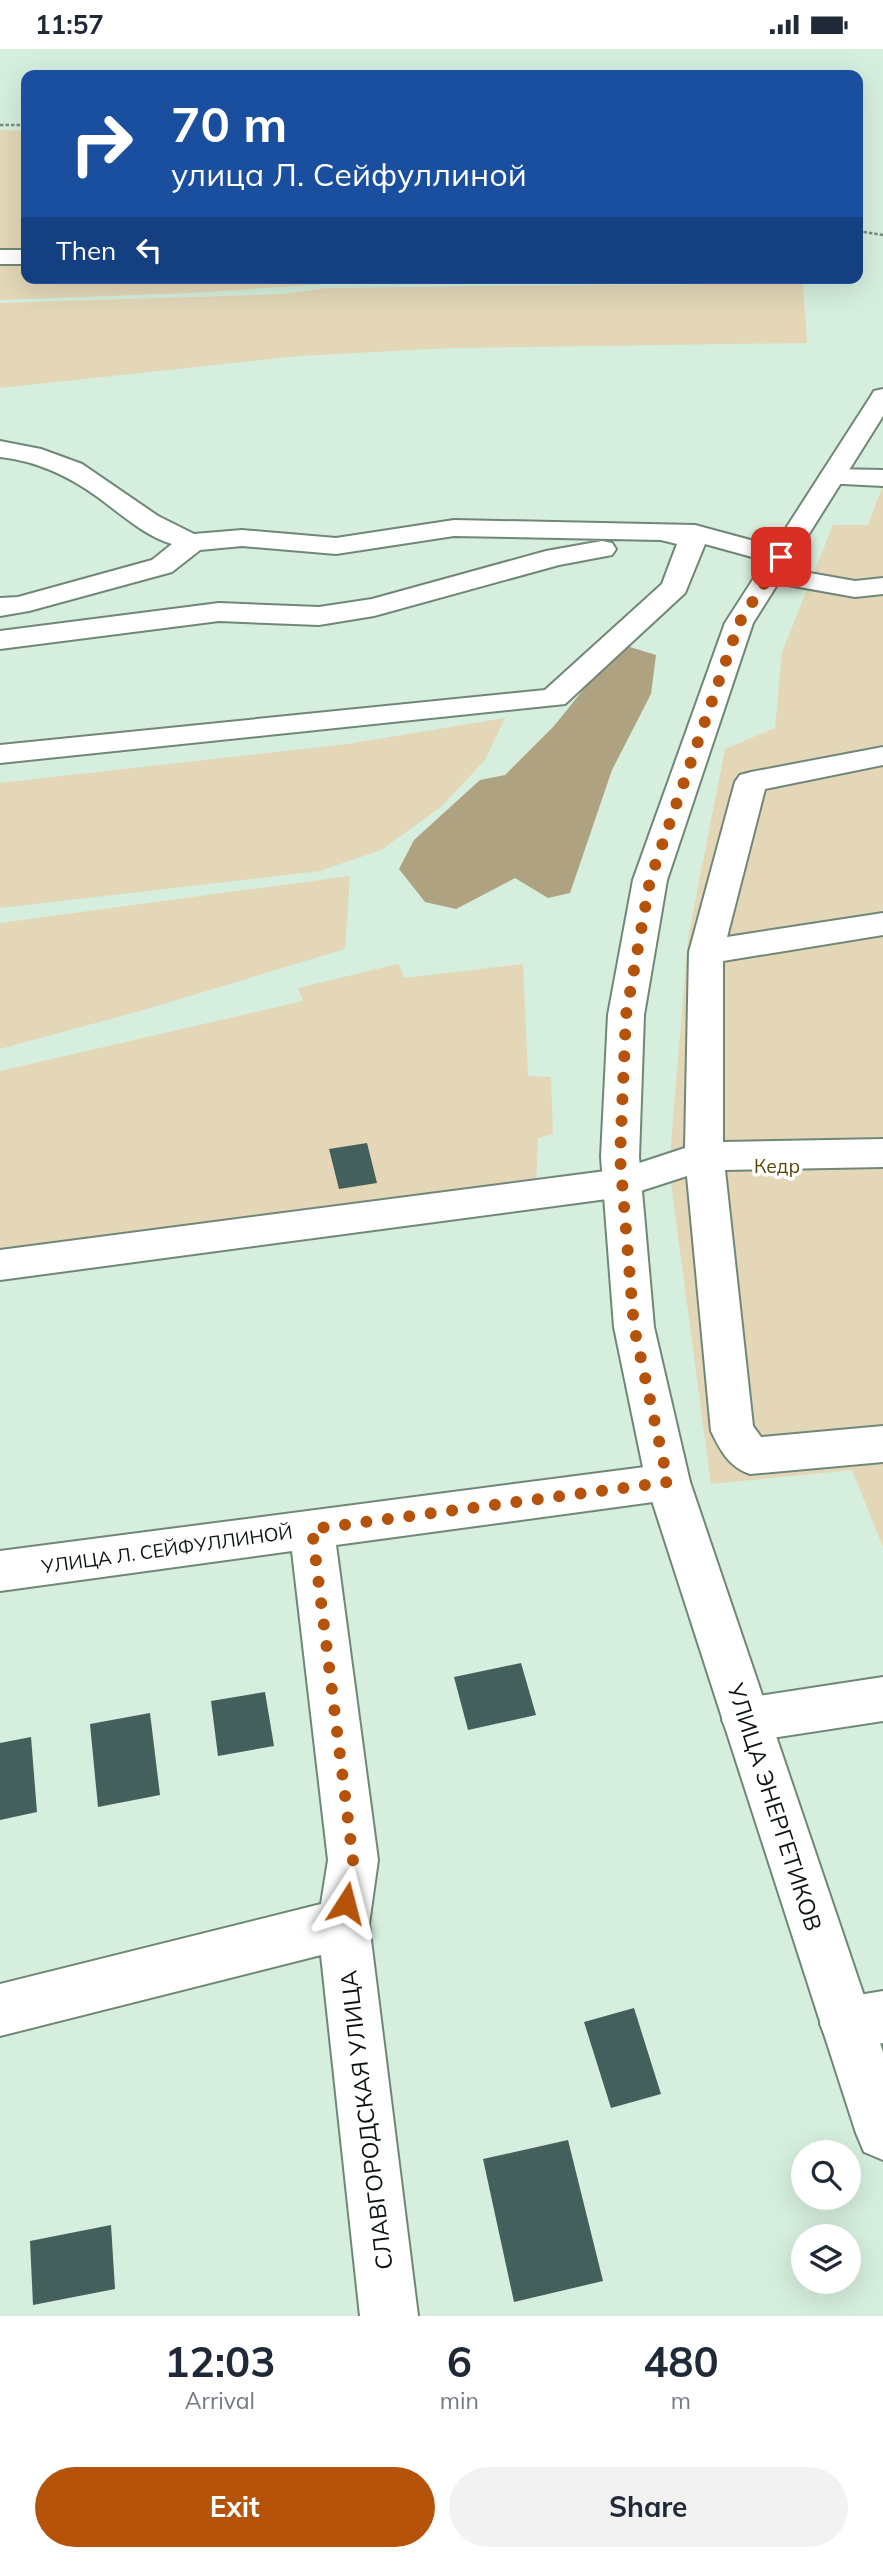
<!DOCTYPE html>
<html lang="en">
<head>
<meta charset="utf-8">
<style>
  body { margin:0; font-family:Mulish,sans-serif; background:#f2f2f3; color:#1f2937; height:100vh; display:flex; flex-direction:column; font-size:26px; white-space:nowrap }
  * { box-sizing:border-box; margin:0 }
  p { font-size:23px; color:#747a83 }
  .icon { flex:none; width:38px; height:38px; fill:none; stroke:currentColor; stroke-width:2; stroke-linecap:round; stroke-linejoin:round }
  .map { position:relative; height:2267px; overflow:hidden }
  .drawer { display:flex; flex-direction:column; background:#fff; flex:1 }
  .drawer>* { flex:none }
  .hud { position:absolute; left:21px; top:21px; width:842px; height:214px; border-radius:14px; box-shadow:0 7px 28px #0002; background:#1a4fa0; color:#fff; overflow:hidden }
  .buttons { position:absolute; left:791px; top:2091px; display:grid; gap:14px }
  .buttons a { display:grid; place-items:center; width:70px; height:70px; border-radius:50%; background:#fff; box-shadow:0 7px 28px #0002; font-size:35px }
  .pin { position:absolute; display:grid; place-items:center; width:60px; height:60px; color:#fff; margin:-30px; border-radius:14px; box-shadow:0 4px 10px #0006 }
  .me { position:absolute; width:77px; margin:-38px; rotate:9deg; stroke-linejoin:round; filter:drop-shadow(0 0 5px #0008) }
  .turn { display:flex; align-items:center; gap:24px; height:147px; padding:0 35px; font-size:32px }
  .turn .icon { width:91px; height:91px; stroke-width:2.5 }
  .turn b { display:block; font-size:49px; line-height:60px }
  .then { display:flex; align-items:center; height:66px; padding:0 35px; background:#0003; gap:14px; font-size:26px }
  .eta { display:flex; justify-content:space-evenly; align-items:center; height:119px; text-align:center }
  .eta b { font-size:42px; font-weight:700; line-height:49px }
  .primary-button { display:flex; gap:14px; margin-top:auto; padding:14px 35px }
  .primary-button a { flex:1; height:80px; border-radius:42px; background:#b45309; color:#fff; font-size:28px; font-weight:700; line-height:80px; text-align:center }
  .primary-button a+a { background:#f2f2f3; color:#1f2937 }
  .status { display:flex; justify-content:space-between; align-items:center; height:49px; padding:0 35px; background:#fff; direction:ltr }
  .status svg { height:19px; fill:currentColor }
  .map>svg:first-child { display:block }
</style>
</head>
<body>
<div class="status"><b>11:57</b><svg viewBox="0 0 49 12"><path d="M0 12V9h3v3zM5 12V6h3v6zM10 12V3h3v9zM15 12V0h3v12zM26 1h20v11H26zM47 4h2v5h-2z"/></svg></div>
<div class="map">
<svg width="883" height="2267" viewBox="0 0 883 2267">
  <rect width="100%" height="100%" fill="#d5eedd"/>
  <path fill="#e3d7b8" d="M0,81l26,1v120l-26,-1z
    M0,214h26v15h586l-287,6 -134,9 -191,7z
    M803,234l4,60 -356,5 -152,8 -299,32v-85l284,-9 43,-6z
    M883,436v1062l-31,-77 -141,14 -42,-316 19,-230 37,-189 50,-21 7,-76 51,-127h35z
    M505,669l-20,42 -43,46 -61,44 -61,21 -320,37v-125l347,-39z
    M350,827l-5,73 -198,60 -147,40v-126z
    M398,915l7,14 118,-14 5,112 23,1 2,57 -15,4 -2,48 -536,78v-193l303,-70 -5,-13z"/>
  <path fill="#aea281" d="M620,595l36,11 -5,39 -39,76 -42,123 -22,5 -33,-20 -59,31 -31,-7 -26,-33 15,-29 66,-60 25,-5 49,-49z"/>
  <path fill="#43605d" d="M367,1094l10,40 -38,6 -10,-40z
    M521,1614l15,52 -68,15 -14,-53z
    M265,1643l9,54 -56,10 -7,-55z
    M150,1664l10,82 -62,12 -8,-83z
    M31,1688l6,75 -37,8v-77z
    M634,1959l27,86 -50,14 -27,-86z
    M568,2091l35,141 -89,21 -31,-143z
    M111,2176l4,64 -82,16 -3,-64z"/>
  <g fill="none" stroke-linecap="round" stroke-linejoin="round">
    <defs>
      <path id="minor" d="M0,201h26v14h-26z
        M0,392l41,8 41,15 76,52 36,18 48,-4 94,8 118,-18 241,5 96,26 4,6 -4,6 -10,2 -76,-21 -20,49 -120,111 -565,59v-18l545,-55 117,-106 15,-40 -16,-4 -207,-4 -118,18 -94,-8 -42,4 -28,22 -143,39 -29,5v-18l18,-1 134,-37 20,-16c-27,-8 -50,-29 -73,-46 -30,-22 -62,-37 -99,-41z
        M832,420l51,1v16l-60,-3 -4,-6 4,-6z
        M602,492l10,2 4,6 -4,6 -53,10 -185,51 -55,9 -100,-4 -219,28v-18l219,-28 100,4 53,-8 174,-48z
        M770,517l85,15 28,-3v16l-28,3 -95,-17 -4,-6 4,-6z
        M883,698v18l-118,24 -38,148 156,-24v22l-160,26v181l160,-3v28l-158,3 28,256 8,11 122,-11v36l-133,12c-21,-7 -30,-24 -39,-43l-24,-255 -65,21 -622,83v-30l621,-81 64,-21 4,-196 46,-170 5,-7 11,-3z
        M668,1415l15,5 7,13 -7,13 -15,5 -332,45 42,315 -9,64 49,392h-58l-39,-361 -321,81v-52l321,-80 7,-44 -36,-309 -292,40v-40z
        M883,1628v44l-137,21 -17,-6 -7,-16 7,-16 17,-6z
        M883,1942v52l-36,8 -19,-8 -8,-19 8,-19 19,-8z"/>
      <path id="major" d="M883,340v27l-130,207 -86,257 -23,135 -5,142 15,170 36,155 193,570v108l-19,-8 -8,-19 -210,-651 -32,-155 -13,-170 7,-142 25,-135 92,-257 146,-227 3,-5z"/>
    </defs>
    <use href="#minor" stroke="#708777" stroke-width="4"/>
    <use href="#major" stroke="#708777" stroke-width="4"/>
    <path stroke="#7a8b7f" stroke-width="2.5" stroke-dasharray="3.5 2" stroke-linecap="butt" d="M0,76h26
      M858,182l25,4"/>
    <use href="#minor" fill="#fff" fill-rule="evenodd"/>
    <use href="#major" fill="#fff" fill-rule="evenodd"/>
  </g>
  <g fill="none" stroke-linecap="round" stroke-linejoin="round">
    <path stroke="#b45309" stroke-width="12" stroke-dasharray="0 21.6" d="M346,1854l7,-43 -41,-331 356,-47 -34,-155 -14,-170 6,-142 24,-135 89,-257 42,-66"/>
  </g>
  <g text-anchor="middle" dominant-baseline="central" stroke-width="7" stroke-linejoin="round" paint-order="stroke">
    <g font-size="19" fill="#564406" stroke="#fff">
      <text x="777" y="1117">Кедр</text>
    </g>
    <g font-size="19" fill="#0b140e" stroke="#fff">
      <text transform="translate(167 1500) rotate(-8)">УЛИЦА Л. СЕЙФУЛЛИНОЙ</text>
    </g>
    <g font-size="23" fill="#0b140e" stroke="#fff">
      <text transform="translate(775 1758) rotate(72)">УЛИЦА ЭНЕРГЕТИКОВ</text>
      <text transform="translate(366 2071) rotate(-97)">СЛАВГОРОДСКАЯ УЛИЦА</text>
    </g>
  </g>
</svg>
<div class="buttons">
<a><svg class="icon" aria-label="search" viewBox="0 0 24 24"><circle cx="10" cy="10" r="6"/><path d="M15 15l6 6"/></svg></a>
<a><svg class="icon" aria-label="layers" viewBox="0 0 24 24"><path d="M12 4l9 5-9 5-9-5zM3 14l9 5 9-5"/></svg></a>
</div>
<div class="pin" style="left:781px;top:508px;background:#d93025"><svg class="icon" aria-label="arrive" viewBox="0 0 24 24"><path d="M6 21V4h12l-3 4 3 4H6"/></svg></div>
<svg class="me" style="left:346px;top:1854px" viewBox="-20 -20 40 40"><path d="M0-17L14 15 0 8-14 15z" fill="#b45309" stroke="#fff" stroke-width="4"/></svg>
<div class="hud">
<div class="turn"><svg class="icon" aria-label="right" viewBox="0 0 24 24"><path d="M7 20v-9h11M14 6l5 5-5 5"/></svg><div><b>70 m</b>улица Л. Сейфуллиной</div></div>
<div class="then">Then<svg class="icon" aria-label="left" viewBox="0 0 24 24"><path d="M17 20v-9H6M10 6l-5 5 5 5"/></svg></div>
</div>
</div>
<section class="drawer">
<div class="eta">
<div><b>12:03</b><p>Arrival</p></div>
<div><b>6</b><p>min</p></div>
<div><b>480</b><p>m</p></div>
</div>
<div class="primary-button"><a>Exit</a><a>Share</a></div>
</section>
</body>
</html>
